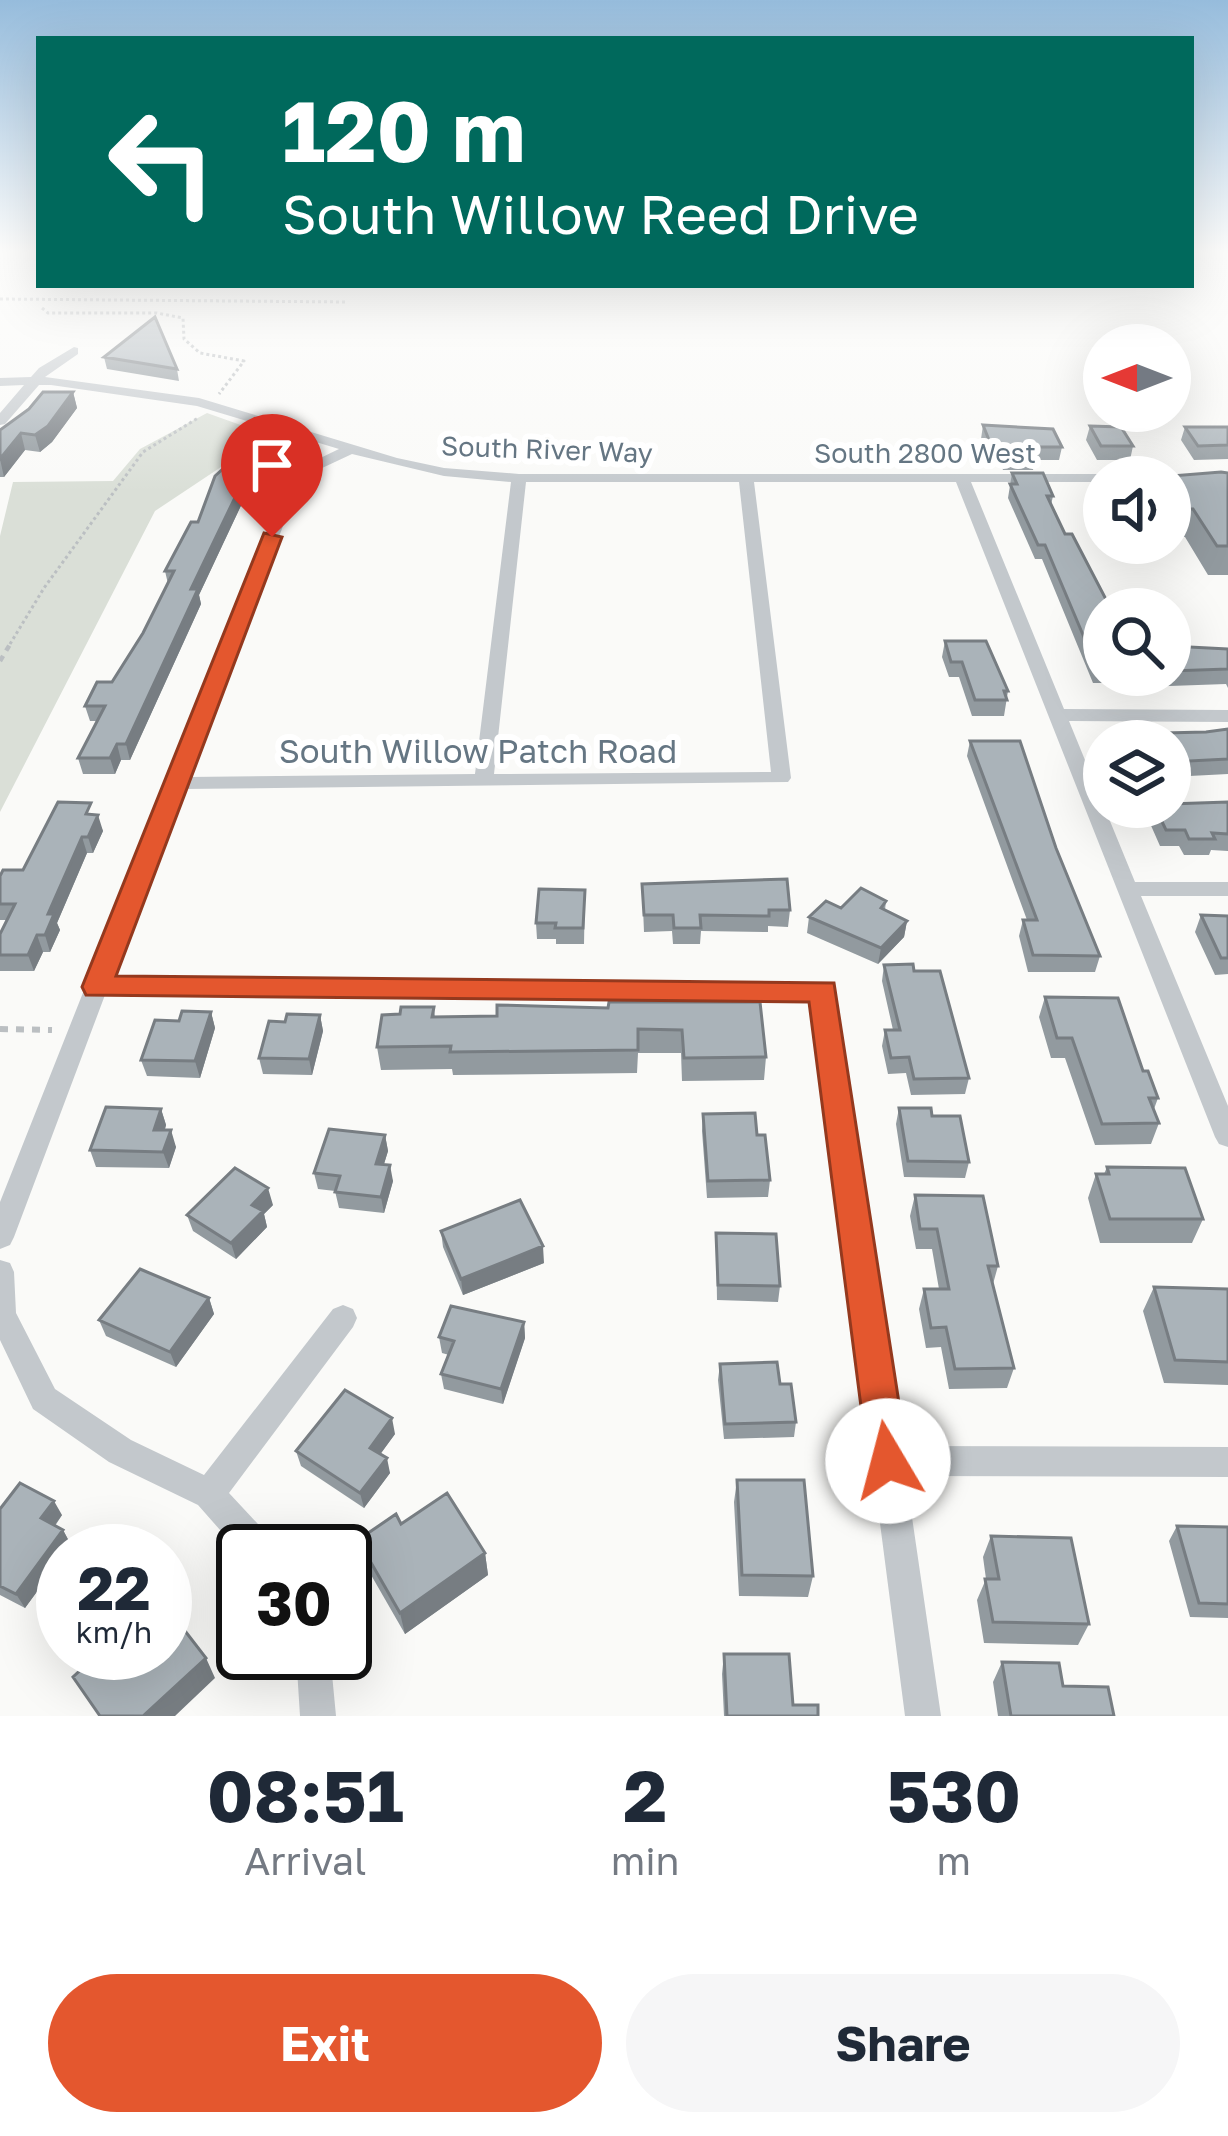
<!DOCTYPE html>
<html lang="en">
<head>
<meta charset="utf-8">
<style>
  body { margin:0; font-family:"Golos Text",sans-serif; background:#f6f6f7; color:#1f2937; height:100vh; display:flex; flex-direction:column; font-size:45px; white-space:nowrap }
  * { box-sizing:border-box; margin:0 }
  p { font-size:39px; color:#747a83 }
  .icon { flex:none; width:66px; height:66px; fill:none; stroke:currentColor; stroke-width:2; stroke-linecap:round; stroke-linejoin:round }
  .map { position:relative; height:1716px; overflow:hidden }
  .details { display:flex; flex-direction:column; background:#fff; flex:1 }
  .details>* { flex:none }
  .banner { position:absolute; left:36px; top:36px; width:1158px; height:252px; border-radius:0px; box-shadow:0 12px 48px #0002; background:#00695c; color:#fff; overflow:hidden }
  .needle { width:78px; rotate:270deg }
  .tools { position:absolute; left:1083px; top:324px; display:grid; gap:24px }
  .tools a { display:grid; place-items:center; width:108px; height:108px; border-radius:50%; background:#fff; box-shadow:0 12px 48px #0002; font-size:60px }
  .speed { position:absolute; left:36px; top:1524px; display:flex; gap:24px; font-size:60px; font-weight:700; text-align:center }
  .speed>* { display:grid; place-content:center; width:156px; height:156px; border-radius:50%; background:#fff; box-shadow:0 12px 48px #0002; line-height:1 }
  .speed small { font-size:30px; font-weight:400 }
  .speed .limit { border:6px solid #111; border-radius:18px; background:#fff; color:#111 }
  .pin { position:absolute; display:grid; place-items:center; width:102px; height:102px; color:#fff; margin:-123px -51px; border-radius:50% 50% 50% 0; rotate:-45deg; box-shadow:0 0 12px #0007 }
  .pin .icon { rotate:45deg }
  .me { position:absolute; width:132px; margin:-66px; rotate:352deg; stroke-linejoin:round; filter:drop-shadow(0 0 9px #0008) }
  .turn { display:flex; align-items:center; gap:42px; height:252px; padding:0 48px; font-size:54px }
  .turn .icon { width:156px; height:156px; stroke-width:2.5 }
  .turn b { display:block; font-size:84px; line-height:102px }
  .eta { display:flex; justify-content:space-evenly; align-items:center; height:204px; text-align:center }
  .eta b { font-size:72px; font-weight:700; line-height:84px }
  .cta { display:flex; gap:24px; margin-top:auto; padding:24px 48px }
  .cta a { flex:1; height:138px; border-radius:72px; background:#e4572e; color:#fff; font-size:48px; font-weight:700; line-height:138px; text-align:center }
  .cta a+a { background:#f6f6f7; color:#1f2937 }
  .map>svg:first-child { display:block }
</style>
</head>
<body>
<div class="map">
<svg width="1228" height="1716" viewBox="0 0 1228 1716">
  <rect width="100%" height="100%" fill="#fafaf8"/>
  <path fill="#dadfd7" d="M207,413l62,22 -114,76 -155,301v-276l13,-54 100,-1 27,-32z"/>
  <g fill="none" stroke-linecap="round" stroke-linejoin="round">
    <path stroke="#bbbfc2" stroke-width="3" stroke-dasharray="3 3" stroke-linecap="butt" d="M0,299l348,3
      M42,308l6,5h109l26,5 1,21 16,14 44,8 -25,33
      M10,644l34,-56 99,-136 55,-34"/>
    <path stroke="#bbbfc2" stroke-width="4.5" stroke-dasharray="6 6" stroke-linecap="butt" d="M0,661l12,-20"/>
    <path stroke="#bbbfc2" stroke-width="6" stroke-dasharray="8 8" stroke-linecap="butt" d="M0,1029l52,1"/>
    <path fill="#c3c8cc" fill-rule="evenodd" d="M74,347l4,1v6l-33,23 154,21 198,60 47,10 75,6h585l7,3h-7v5h-133l93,227 164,1v12l-159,-1 66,161h93v14h-87l87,210v41l-9,-3 -4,-7 -259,-655h-202l37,296 -3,4 -605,7 -71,190 719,6 70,461 327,1v30l-322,-1 35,240h-36l-93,-717 -707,-4 -91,242 -4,8 -10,4v-47l280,-706 30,-33 29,-14 -142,-43 -146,-21h-12l-34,39 -5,1v-12l24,-28 -24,1v-8l31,-1 8,-9zM352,454l92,22 67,6 -36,292 -287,3 106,-280 26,-28zM526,482h213l32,290 -277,2z
      M0,1260l10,3 4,9 2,41 39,76 76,51 73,35 129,-166 10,-4 10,4 4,9 -4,9 -124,166 43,46 4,12h-33v5l-45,-51 -89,-43 -76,-53 -33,-69z
      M296,1653h34l6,63h-36z"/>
  </g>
  <path fill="#929a9f" d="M104,357l73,12 2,12 -72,-12z
    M73,392l4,16 -25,34 -12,10 -15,-2 -21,27h-4v-47z
    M983,425l79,22 -3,13h-24l-2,10h-30l-4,-11h-10l-8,-20z
    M1090,426l43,20 -3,14h-33l-11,-20z
    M1185,427h43v32l-34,1 -13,-20z
    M278,441l3,13 -36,43 -46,98 2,9 -71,156h-9l-6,14h-32l-5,-16 19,-37h-7l-5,-15 27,-24 31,-49 25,-49 -3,-13 33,-49z
    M1012,473l41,23 -2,9 53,104v66h66v-29l58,3v39l-2,-4 -113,4 -3,-5h-17l-51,-124h-7l-27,-61z
    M1228,473v102h-20l-23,-38h-12l-3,-5v-54l1,-2z
    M945,641l63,50 -4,25h-32l-13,-39h-10l-7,-20z
    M1228,729v45l-58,3v-36h-51l2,-7 85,-2z
    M970,741l86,107 44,108 -5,16h-67l-9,-36 4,-16h4l-60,-164z
    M1228,802v49l-17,-1 -2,5h-25l-5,-9h-19l-11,-25 4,-14z
    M95,815l8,16 -10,22h-6l-30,70 3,7 -10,22h-7l-9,19h-34v-37l7,-14h-7v-44l23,-6z
    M642,884l148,26 -2,17 -20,-1v6l-67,-1 -1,13h-27l-1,-13 -28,1z
    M585,890l-1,54h-28v-5h-19l-1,-16z
    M886,901l-1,9 22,11 -3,16 -26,27 -71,-31 2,-16 32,-9z
    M1201,915l27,1v58l-13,1 -20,-43z
    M884,965l30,6 55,107 -4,16 -54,1 -5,-22 -18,1 -6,-28 3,-16h8l-11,-49z
    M1045,997l98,74 15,27 -4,11 5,14 -8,21 -56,1 -30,-87h-14l-12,-41z
    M434,1007l1,10 62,-1 111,-8 158,49 -2,23 -82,1 -1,-28h-43l-1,20 -184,2 -1,-6 -71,1 -4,-23 23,-33z
    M211,1012l4,16 -15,50 -53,-2 -6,-16 38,-39z
    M320,1015l3,16 -11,44 -49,-1 -4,-16 26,-36z
    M899,1108l33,8 37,46 -4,16 -61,-1 -8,-53z
    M161,1109l5,16 -1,5 11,17 -7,21 -73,-1 -6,-17z
    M703,1114l54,21 13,45 -2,17 -61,1 -5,-67z
    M385,1135l3,16 -4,13 9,17 -9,32 -45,-5 -4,-17 -17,-2 -4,-16z
    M1107,1167l96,52 -11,24h-92l-12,-45 8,-24h8z
    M915,1195l83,71 -5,18 21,84 -7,20 -58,1 -8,-42 -15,1 -7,-39 5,-20h15l-7,-40h-16l-6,-33z
    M273,1205l-9,9 3,13 -31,32 -43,-28 -6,-16z
    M441,1231l103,32 -81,32 -20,-48z
    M716,1233l64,53 -2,16 -61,-2z
    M1154,1287l74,2v96l-64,-2 -21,-72z
    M209,1298l5,16 -38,53 -70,-31 -7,-16z
    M524,1322l1,16 -22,66 -59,-15 -3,-15 8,-19 -7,-2 -3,-16z
    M720,1364l60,20 16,38 -2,15 -70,2 -6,-59z
    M395,1434l-15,20 10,19 -26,35 -63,-42 -5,-15z
    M737,1480l76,96 -5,21 -69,-1 -5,-94z
    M0,1509l62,6 -7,11 8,4 8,15 -8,6v5l-38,52 -25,-13z
    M401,1524l84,29 3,22 -83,59 -42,-73 -5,-21z
    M1177,1526l51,1v91l-38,-1 -21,-76z
    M991,1536l98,88 -11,21 -94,-2 -7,-43 9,-21 -3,-22z
    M724,1654l69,51 25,11h-94l-2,-42z
    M1002,1662l61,24 51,30h-116l-5,-34z"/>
  <path fill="#777d82" d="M73,392l4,16 -25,34 -12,10 -5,-17z
    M21,433l4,17 -21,27 -4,-18z
    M278,441l3,13 -36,43 -46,98 2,9 -71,156 -4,-16 65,-155 51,-106z
    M117,744l4,16 -6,14 -5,-16z
    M98,815l5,16 -10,22 -5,-16z
    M82,837l5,16 -30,70 3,7 -10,22 -5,-17 3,-21z
    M907,921l-3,16 -26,27 3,-16z
    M37,935l6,17 -9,19 -6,-16z
    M211,1012l4,16 -15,50 -5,-17z
    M320,1015l3,16 -11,44 -3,-16z
    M161,1109l5,16 -7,21 -5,-16z
    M171,1130l5,17 -7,21 -6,-16z
    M385,1135l3,16 -9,29 -3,-16z
    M390,1165l3,16 -9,32 -3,-16z
    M268,1188l5,17 -9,9 3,13 -31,32 -5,-16 21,-38z
    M543,1246l1,17 -81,32 -2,-16z
    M209,1298l5,16 -38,53 -6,-15z
    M524,1322l1,16 -22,66 -2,-15z
    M392,1418l3,16 -21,29 -4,-15z
    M387,1458l3,15 -26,35 -4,-15z
    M54,1501l8,14 -13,18 -8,-15z
    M63,1530l8,15 -4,6h-4v5l-38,52 -9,-14z
    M485,1553l3,22 -83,59 -5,-21z
    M206,1658l9,20 -40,38h-32z"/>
  <path fill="#aab3b9" stroke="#777d82" stroke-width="3" d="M155,317l22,52 -73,-12z
    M43,392h30l-25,34 -13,9 -14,-2 -21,26v-29l29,-21z
    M983,425l70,4 9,18h-31l4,9h-29l-4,-10 -11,-1z
    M1090,426l31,1 12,19h-32z
    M1185,427h43v18l-30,1z
    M258,437l20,4 -36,42 -51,106h7l-72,155h-9l-7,14h-32l27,-52h-20l12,-24h15l31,-49 31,-62h-9l26,-49h7l17,-46z
    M1221,472l7,1v73h-11l-24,-37h-13l-10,-16v-2h10l-9,-15z
    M1012,473h31l10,23h-6l18,38h7l39,75h-7v59h-7l-52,-123h-7l-28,-61h7z
    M945,641h41l22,50h-4l3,9h-32l-13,-38h-11z
    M1170,646l58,3v20l-58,2z
    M1228,729v30l-58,3v-21h-46l-3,-7 85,-2z
    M970,741h50l36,107 44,108 -67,-1 -10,-35h14z
    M58,802l33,1 -5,11 12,1 -10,22h-6l-34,77h6l-9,21h-8l-9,20h-28v-21l15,-30h-15v-28l3,-6h20z
    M1228,802v32l-16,-1 3,6h-26l-4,-9h-19l-11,-23h15v-3z
    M787,879l3,31h-21v6l-69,-1 1,13h-27l-1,-13h-29l-2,-31z
    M861,888l25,13 -5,7 26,13 -26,27 -72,-31 17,-16 15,7z
    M539,889l46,1 -2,38h-28l1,-5h-20z
    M1201,915l27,1v42h-7z
    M913,964l1,7h26l29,107 -55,1 -5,-22 -18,1 -6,-28h15l-16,-65z
    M1045,997l73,1 25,73h5l10,27h-9l10,25 -57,1 -30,-86h-15z
    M609,1002h151l6,55 -82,1 -2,-28 -44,-1v21l-188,2 1,-6 -74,1 5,-32 18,-1 1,-7h33l-2,10 65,-1v-11l111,3z
    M182,1011l29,1 -16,49 -54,-1 14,-40 24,1z
    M287,1014l33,1 -11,44 -50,-1 10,-37 16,1z
    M106,1107l55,2 -7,21h17l-8,22 -73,-2z
    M899,1108h32l1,8h28l9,46 -61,-1z
    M755,1113l2,22h8l5,45 -62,1 -5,-67z
    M329,1129l56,6 -9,29 14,1 -9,32 -46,-5 5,-16 -26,-3z
    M1107,1167l78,1 18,51h-93l-14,-45h13z
    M235,1168l33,20 -16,17 11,6 -32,32 -44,-28z
    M915,1195l68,1 15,70h-10l26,102 -59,1 -9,-42 -15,1 -7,-39h25l-12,-60h-17z
    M520,1200l23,46 -82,33 -20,-48z
    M716,1233l60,1 4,52 -62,-1z
    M140,1269l69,29 -39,54 -71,-32z
    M1154,1287l74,2v73l-53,-2z
    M451,1306l73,16 -23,67 -60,-15 13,-33 -15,-4z
    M777,1362l3,22h11l5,38 -71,2 -5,-60z
    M345,1390l47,28 -22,30 17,10 -27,35 -64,-42z
    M737,1480h67l9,96 -71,-1z
    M20,1483l34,18 -13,17 22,12 -47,64 -16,-8v-77z
    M447,1493l38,60 -85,60 -42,-73 38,-26 5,10z
    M1177,1526l51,1v77l-29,-1z
    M991,1536l80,2 18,86 -96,-2 -8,-43h14z
    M165,1605l41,53 -63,58h-43l-27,-39 26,-24h66z
    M724,1654h65l4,51h25v11h-91z
    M1002,1662l57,1 4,23 45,1 6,29h-103z"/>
  <linearGradient id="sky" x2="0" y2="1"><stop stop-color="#96bcdc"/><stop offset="0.51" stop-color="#fdfdfc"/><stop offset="1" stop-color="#fdfdfc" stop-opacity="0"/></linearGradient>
  <rect width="1228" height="492" fill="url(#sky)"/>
  <path fill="#e4572e" stroke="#94391e" stroke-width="3" d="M264,533l18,4 -166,439 718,7 74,478 -6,14 -14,6 -14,-6 -6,-14 -59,-459 -723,-7 -4,-8z"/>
  <g text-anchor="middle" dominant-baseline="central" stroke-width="12" stroke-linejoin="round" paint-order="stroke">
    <g font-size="27" fill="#657683" stroke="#fff">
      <text transform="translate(547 449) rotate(2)">South River Way</text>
      <text x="925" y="453">South 2800 West</text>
    </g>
    <g font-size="33" fill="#657683" stroke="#fff">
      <text x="478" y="750">South Willow Patch Road</text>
    </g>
  </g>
</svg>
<div class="tools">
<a><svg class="needle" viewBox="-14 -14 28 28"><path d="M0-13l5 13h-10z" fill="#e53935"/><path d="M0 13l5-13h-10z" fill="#747a83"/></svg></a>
<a><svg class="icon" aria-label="sound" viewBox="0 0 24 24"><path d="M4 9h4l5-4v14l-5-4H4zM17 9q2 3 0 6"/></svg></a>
<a><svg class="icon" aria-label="search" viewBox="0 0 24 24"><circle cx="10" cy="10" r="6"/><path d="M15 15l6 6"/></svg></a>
<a><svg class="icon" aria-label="layers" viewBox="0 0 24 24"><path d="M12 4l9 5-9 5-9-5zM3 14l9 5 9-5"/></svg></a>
</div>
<div class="speed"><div>22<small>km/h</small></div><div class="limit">30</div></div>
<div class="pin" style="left:272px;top:537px;background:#d93025"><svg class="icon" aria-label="arrive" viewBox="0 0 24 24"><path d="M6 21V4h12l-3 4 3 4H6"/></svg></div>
<svg class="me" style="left:888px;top:1461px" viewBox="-20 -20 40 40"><circle r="19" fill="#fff"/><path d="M0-13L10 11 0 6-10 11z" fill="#e4572e"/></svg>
<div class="banner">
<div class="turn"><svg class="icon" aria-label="left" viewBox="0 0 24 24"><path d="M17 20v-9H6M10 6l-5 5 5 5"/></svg><div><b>120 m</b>South Willow Reed Drive</div></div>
</div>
</div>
<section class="details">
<div class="eta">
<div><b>08:51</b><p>Arrival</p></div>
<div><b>2</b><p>min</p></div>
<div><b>530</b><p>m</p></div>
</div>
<div class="cta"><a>Exit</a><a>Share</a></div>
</section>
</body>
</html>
